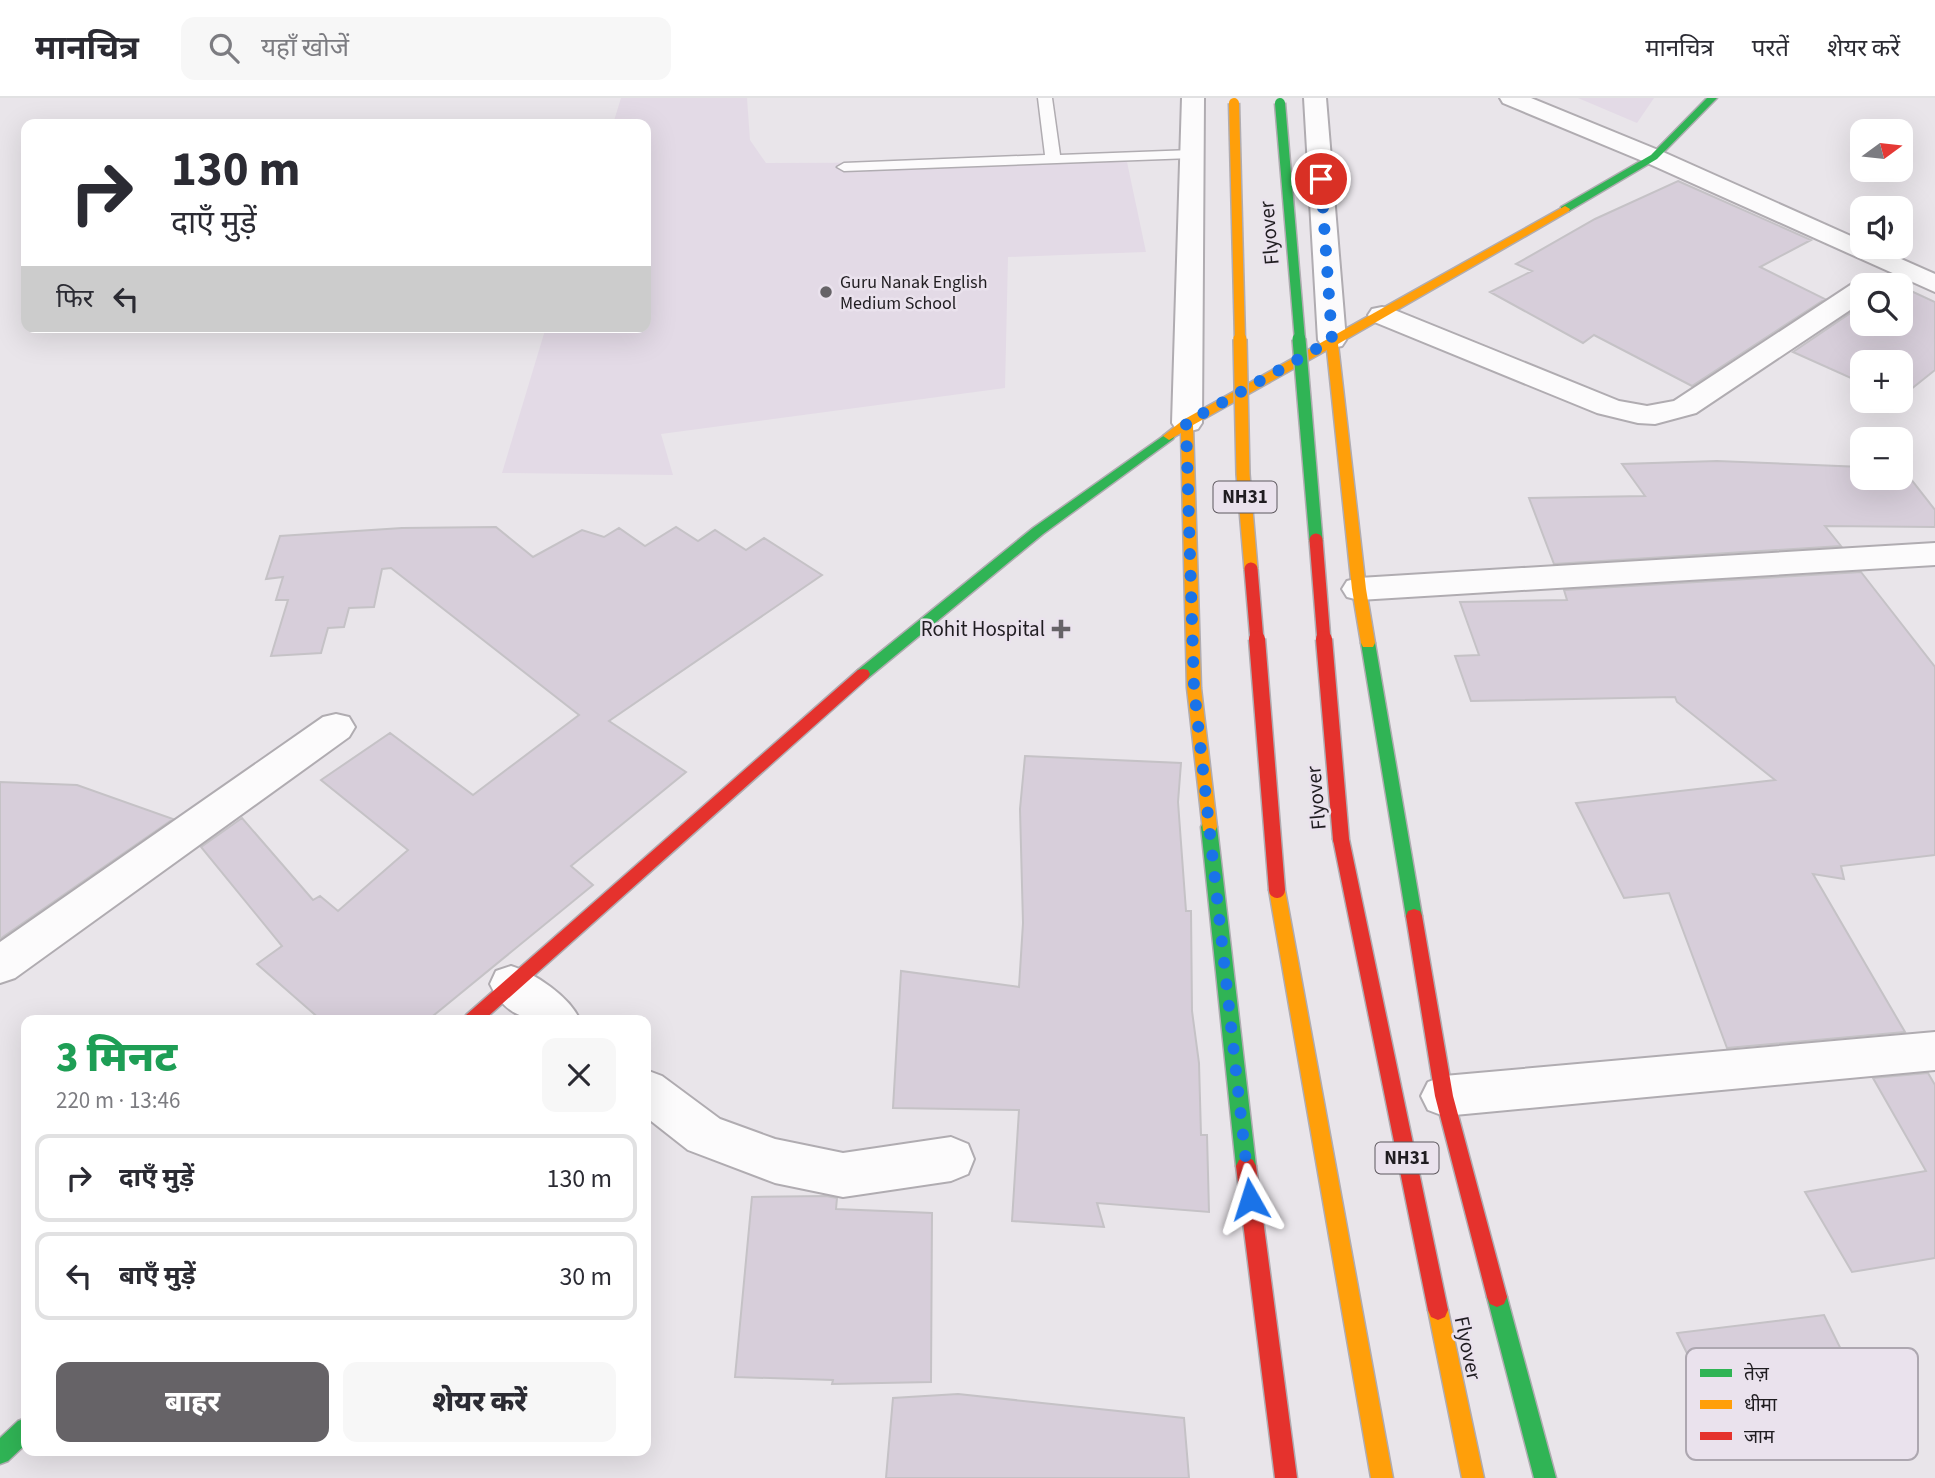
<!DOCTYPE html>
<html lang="hi">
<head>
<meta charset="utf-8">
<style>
  body { margin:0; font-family:"Source Sans 3","Noto Sans Devanagari",sans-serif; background:#f7f7f7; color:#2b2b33; height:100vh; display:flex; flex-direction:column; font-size:26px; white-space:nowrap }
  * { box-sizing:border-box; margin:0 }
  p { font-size:23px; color:#7c7c81 }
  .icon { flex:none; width:38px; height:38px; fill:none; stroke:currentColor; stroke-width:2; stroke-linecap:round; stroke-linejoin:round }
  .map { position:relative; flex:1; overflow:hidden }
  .sheet { position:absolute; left:21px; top:917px; width:630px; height:441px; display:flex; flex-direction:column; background:#fff; border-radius:14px; box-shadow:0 7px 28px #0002 }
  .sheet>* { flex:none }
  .banner { position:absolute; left:21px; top:21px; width:630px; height:214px; border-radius:14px; box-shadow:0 7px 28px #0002; background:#fff; color:#2b2b33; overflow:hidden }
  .needle { width:46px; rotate:75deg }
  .fabs { position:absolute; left:1850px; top:21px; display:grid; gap:14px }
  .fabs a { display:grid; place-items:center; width:63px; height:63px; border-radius:14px; background:#fff; box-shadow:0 7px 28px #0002; font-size:35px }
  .pin { position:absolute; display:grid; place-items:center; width:60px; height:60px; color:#fff; margin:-30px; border:4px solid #fff; border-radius:50%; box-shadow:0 2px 7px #0007 }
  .me { position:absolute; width:77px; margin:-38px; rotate:354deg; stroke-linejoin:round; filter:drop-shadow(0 0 5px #0008) }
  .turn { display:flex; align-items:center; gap:24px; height:147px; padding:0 35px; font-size:32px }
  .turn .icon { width:91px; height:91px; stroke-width:2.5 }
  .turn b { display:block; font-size:49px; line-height:60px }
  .then { display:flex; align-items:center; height:66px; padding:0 35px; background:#0003; gap:14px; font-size:26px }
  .round { display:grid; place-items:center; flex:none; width:74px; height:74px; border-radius:14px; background:#f7f7f7 }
  .head { display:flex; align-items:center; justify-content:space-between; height:119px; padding:0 35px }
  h1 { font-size:42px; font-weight:800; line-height:52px; color:#1e9e55 }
  .action { display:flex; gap:14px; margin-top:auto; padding:14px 35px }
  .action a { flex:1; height:80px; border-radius:14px; background:#666367; color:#fff; font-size:28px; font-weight:800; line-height:80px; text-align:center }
  .action a+a { background:#f7f7f7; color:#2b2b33 }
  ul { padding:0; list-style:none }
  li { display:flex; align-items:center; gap:21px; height:88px; margin:0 14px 10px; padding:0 21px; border:4px solid #e1e1e2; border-radius:14px }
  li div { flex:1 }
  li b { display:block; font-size:26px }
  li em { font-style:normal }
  header { display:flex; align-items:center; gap:42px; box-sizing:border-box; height:98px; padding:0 35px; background:#fff; border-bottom:2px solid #e1e1e2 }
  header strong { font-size:33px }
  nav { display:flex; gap:38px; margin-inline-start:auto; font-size:24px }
  .search { width:490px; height:63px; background:#f7f7f7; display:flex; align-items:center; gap:18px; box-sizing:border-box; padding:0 24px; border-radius:14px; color:#7c7c81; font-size:26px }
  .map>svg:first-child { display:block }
</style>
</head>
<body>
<header>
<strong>मानचित्र</strong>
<div class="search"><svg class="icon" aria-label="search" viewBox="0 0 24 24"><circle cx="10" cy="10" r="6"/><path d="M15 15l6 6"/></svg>यहाँ खोजें</div>
<nav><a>मानचित्र</a><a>परतें</a><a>शेयर करें</a></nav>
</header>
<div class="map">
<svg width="1935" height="1380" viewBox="0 0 1935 1380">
  <rect width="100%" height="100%" fill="#e9e5ea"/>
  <path fill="#e3dae6" d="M621,0h126l3,42 16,23 361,-1 19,90 -138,5 -3,131 -344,46 12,41 -171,-2 44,-146h100v-203h-33z
    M1578,0h76l-17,25z"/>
  <path fill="#d7ceda" stroke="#c5c2c6" stroke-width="2" d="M1678,83l133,59 -51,27 65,32 -133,87 -98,-51 -11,8 -93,-51 42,-21 -16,-7 79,-45z
    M1900,192h9l26,12v68l-35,28v-36h-38v21l-69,-31 59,-40 7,4 3,-2v10h38z
    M1717,363l145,6v11h38v-9h3l32,41v17l-110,-1 16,20 -287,18 -25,-66 116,-2 -23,-32z
    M496,429l37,30 49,-27 22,7 15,-9 26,18 31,-19 22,14 17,-11 31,20 18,-12 58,37 -213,146 77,51 -115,94 22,19 -165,135h-107l-64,-56 25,-18 -81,-99 41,-29 71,82 7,-4 18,15 70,-61 -87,-70 69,-47 83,62 106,-80 -188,-147 -9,1 -8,38 -25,1 -5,19 -16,1 -7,25 -50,3 17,-56h-12l7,-23 -17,2 14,-43 122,-8z
    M1861,474l74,95v188l-94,11 3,13 -31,-5 92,158 -178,16 -58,-155 -45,5 -48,-95 199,-23 -98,-78 -2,-5 -204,4 -16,-45 24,-1 -19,-53 107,-2 -3,-10z
    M1025,658l156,7 -3,39 8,109h5l1,100 7,52 2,72h6l2,77 -112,-9 7,24 -92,-6 7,-111 -126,-2 8,-137 118,16 4,-64 -3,-114z
    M0,684l77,3 96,34 -173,120z
    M1928,975l7,12v173l-83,14 -47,-80 121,-21 -53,-93z
    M826,1098l11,2 -1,11 96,4 -1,169 -99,2 1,-4 -98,-3 17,-180z
    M1824,1217l41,83 -151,10 -37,-75z
    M958,1296l226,24 5,60h-303l7,-80z"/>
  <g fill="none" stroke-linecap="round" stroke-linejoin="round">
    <defs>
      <path id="lane" d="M1038,0h14l8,57 132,-5 7,4 -7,4 -348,13 -7,-4 7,-4 201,-8z"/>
      <path id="street" d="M1182,0h22l-2,325 -4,6 -11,3 -11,-3 -4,-6z
        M1304,0h22l20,242 -4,6 -10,2 -10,-2 -4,-6z
        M1500,0h31l132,54 199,89v6h12l61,27v18l-290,-130 -142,-59z
        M1862,184l10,3h-10v17l-166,111 -41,11 -17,-1 -41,-10 -225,-92 -4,-6 4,-6 10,-2 10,2 227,92 28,5 27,-5 178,-117z
        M1935,445v22l-576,35 -12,-3 -5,-8 5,-8 12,-3z
        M336,616l13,3 6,10 -6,10 -334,241 -15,5v-41l323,-225z
        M511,868c25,8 58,30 69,54 -40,0 -70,6 -90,-36l6,-13z
        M1935,934v38l-491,46 -16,-6 -7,-14 7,-14 16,-6z
        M646,972l16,6 58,43 55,20 68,14 108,-16 17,7 6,15 -6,15 -17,7 -108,16 -68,-14 -87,-33 -42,-33z"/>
      <path id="fast" d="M1707,0h10l-60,61 -88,52h-8v-4l90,-52z
        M1169,334l6,4 -2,3 -130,95 -175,144h-10l-2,-4 2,-4 175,-142z
        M1368,540l7,5 47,273 -2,5 -6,2 -6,-2 -2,-5 -45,-273z
        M1209,723l6,2 2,4 39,339 -3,6 -7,3 -7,-3 -3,-6 -35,-339 2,-4z
        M1497,1189l7,3 3,7 49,181h-22l-47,-181 3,-7z
        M26,1320v26l-18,17 -8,3v-26l18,-17z"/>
      <path id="slow" d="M1565,108l5,3 -1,2 -231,133 28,245 9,54 -2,4h-10l-2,-4 -9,-54 -25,-239 -134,75 8,263 16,139 -2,4h-12l-16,-143 -6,-255 -12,7 -6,-4 20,-16z
        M1277,785l6,2 2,5 108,588h-22l-102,-588 2,-5z
        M1438,1202l7,3 3,7 36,168h-22l-34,-168 3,-7z"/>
      <path id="jam" d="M863,571l5,1 2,4 -2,4 -384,342h-21l3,-5 392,-345z
        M1341,735l6,2 2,4 99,471 -3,7 -7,3 -7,-3 -3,-7 -95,-471 2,-4z
        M1414,811l6,2 2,5 31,180 54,201 -3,7 -7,3 -7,-3 -3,-7 -52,-201 -29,-180 2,-5z
        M1246,1059l7,3 3,6 41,312h-22l-39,-312 3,-6z"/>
    </defs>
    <use href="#lane" stroke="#b0acb1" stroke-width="3"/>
    <use href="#street" stroke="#b0acb1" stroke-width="4"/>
    <use href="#fast" stroke="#b0acb1" stroke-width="3"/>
    <use href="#slow" stroke="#b0acb1" stroke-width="3"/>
    <use href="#jam" stroke="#b0acb1" stroke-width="3"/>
    <use href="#lane" fill="#fcfbfc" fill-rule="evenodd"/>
    <use href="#street" fill="#fcfbfc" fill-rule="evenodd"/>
    <use href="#fast" fill="#30b455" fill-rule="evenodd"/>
    <use href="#slow" fill="#ff9f0a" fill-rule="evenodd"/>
    <use href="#jam" fill="#e5322d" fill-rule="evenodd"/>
    <defs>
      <path id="fast-bridge-far1" d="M1280,5l20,237"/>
      <path id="fast-bridge" d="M1299,241l17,201"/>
      <path id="slow-bridge-far1" d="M1234,5l6,237"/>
      <path id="slow-bridge" d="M1240,241l3,135 8,95"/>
      <path id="jam-bridge-far1" d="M1316,442l8,101
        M1251,471l6,72"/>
      <path id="jam-bridge" d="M1257,541l20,251
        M1324,541l17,200"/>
    </defs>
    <use href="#fast-bridge-far1" stroke="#b0acb1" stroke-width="13" stroke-linecap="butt"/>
    <use href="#fast-bridge" stroke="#b0acb1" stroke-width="16" stroke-linecap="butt"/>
    <use href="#slow-bridge-far1" stroke="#b0acb1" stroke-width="13" stroke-linecap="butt"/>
    <use href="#slow-bridge" stroke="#b0acb1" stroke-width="16" stroke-linecap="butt"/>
    <use href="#jam-bridge-far1" stroke="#b0acb1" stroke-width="16" stroke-linecap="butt"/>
    <use href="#jam-bridge" stroke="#b0acb1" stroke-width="19" stroke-linecap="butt"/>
    <use href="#fast-bridge-far1" stroke="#30b455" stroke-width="10"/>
    <use href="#fast-bridge" stroke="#30b455" stroke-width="13"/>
    <use href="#slow-bridge-far1" stroke="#ff9f0a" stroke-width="10"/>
    <use href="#slow-bridge" stroke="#ff9f0a" stroke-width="13"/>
    <use href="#jam-bridge-far1" stroke="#e5322d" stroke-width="13"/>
    <use href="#jam-bridge" stroke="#e5322d" stroke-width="16"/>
  </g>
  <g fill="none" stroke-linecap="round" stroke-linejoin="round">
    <path stroke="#1a73e8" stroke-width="12" stroke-dasharray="0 21.6" d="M1250,1101l-56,-511 -8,-265 146,-83 -11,-161"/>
  </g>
  <g fill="#666367" stroke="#eae2ed" stroke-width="2.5">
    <circle cx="826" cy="194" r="7"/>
    <path d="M1057.5 520.5h7v7h7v7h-7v7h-7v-7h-7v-7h7z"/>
  </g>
  <g text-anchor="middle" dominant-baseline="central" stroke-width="5" stroke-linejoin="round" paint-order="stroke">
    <g font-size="18" fill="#201d21" stroke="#eae2ed" text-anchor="start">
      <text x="840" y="184">Guru Nanak English<tspan x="840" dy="21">Medium School</tspan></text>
    </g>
    <g fill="#eae2ed" stroke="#5d585e" stroke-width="2">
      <rect x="1213.5" y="383.5" width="63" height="31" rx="5"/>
      <rect x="1375.5" y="1044.5" width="63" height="31" rx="5"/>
    </g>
    <g font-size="19" font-weight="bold" fill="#201d21">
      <text x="1245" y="399">NH31</text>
      <text x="1407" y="1060">NH31</text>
    </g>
    <g font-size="21" fill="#201d21" stroke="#eae2ed">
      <text transform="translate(1269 135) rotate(-95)">Flyover</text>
      <text transform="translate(1316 700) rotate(-95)">Flyover</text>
      <text transform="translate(1468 1250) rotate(78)">Flyover</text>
    </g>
    <g font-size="21" fill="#201d21" stroke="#eae2ed" text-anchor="end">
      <text x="1045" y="531">Rohit Hospital</text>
    </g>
  </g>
  <rect x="1686" y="1250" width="232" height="112" rx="10" fill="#eae2ed" stroke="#ada7b0" stroke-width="2"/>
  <rect x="1700" y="1271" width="32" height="8" fill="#30b455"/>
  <rect x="1700" y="1302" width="32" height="9" fill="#ff9f0a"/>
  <rect x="1700" y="1334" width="32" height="8" fill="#e5322d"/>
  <g font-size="19" fill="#201d21">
    <text x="1744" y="1282">तेज़</text>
    <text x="1744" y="1313">धीमा</text>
    <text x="1744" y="1345">जाम</text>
  </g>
</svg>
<div class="fabs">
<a><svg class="needle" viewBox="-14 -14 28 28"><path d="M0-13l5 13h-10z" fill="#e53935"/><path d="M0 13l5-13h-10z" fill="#7c7c81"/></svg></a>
<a><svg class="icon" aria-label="sound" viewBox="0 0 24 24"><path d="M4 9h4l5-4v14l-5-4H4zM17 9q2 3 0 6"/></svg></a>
<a><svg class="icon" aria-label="search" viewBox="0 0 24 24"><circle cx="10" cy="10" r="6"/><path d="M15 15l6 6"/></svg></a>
<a>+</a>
<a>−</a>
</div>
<div class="pin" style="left:1321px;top:81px;background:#d93025"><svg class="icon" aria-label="arrive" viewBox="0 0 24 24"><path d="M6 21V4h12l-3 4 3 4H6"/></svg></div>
<svg class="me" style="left:1250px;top:1101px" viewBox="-20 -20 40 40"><path d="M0-17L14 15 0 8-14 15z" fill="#1a73e8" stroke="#fff" stroke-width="4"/></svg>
<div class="banner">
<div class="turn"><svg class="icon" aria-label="right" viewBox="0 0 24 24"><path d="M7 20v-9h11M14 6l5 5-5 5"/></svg><div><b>130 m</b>दाएँ मुड़ें</div></div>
<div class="then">फिर<svg class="icon" aria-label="left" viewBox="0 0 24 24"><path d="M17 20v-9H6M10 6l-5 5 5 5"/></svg></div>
</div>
<section class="sheet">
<div class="head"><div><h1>3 मिनट</h1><p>220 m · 13:46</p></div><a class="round"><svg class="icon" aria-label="close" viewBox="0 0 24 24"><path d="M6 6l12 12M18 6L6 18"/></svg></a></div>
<ul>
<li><svg class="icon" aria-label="right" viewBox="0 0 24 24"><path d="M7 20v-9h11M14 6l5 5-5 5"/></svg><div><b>दाएँ मुड़ें</b></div><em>130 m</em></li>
<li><svg class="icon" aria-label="left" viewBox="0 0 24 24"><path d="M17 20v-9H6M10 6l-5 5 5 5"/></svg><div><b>बाएँ मुड़ें</b></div><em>30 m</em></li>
</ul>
<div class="action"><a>बाहर</a><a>शेयर करें</a></div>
</section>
</div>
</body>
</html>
